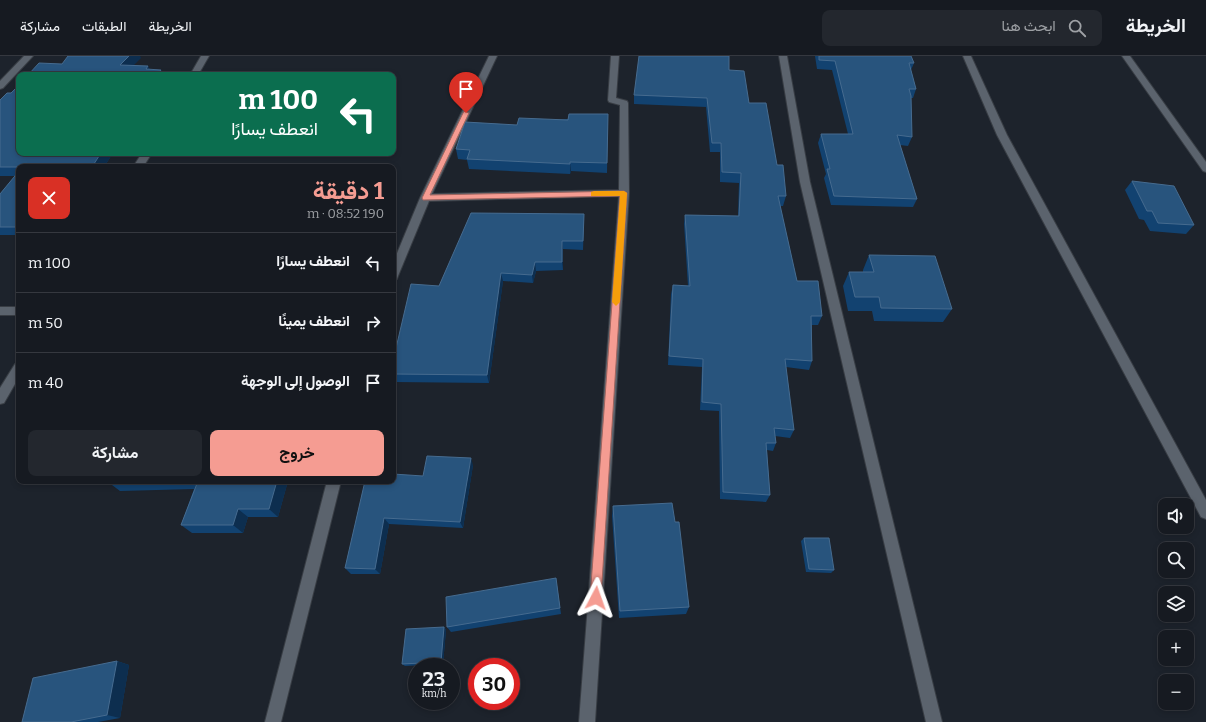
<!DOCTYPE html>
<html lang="ar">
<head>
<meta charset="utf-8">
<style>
  body { margin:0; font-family:Bitter,Vazirmatn,serif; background:#23272e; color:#f1f3f6; direction:rtl; height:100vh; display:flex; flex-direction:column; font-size:15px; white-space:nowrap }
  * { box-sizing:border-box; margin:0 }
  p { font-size:13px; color:#9ea1a5 }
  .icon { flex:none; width:22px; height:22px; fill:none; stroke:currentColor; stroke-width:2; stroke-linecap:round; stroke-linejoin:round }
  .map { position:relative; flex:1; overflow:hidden; direction:ltr }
  .side { position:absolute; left:16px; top:108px; width:380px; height:320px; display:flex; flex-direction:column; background:#161a21; border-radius:8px; box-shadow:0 2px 6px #0003,0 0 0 1px #35383f; direction:rtl }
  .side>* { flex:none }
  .banner { position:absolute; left:16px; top:16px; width:380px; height:84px; border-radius:8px; box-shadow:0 2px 6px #0003,0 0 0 1px #35383f; direction:rtl; background:#0b6e4f; color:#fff; overflow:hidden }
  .controls { position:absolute; left:1158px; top:442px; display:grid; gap:8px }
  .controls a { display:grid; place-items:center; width:36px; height:36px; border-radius:8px; background:#161a21; box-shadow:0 2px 6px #0003,0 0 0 1px #35383f; font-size:20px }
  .speed { position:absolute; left:408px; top:602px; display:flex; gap:8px; font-size:20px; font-weight:700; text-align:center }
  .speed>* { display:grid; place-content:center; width:52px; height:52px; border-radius:50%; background:#161a21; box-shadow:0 2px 6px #0003,0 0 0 1px #35383f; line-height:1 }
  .speed small { font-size:10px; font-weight:400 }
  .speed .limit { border:6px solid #d22; background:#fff; color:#111 }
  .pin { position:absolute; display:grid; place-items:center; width:34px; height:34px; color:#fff; margin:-41px -17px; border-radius:50% 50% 50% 0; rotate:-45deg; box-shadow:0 0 4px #0007 }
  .pin .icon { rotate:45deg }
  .me { position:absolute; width:44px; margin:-22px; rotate:4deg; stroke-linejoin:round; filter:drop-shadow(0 0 3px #0008) }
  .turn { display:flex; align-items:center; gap:14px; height:84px; padding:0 12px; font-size:18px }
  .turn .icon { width:52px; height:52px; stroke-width:2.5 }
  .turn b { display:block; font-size:28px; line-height:34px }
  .round { display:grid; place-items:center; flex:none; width:42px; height:42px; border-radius:8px; background:#23272e }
  .head { display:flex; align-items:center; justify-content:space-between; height:68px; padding:0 12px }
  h1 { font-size:24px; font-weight:700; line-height:30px; color:#f59c92 }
  .button { display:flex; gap:8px; margin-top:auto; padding:8px 12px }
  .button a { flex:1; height:46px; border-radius:8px; background:#f59c92; color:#111; font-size:16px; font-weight:700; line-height:46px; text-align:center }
  .button a+a { background:#23272e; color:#f1f3f6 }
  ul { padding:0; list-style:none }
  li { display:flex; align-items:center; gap:12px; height:60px; padding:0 12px; border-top:1px solid #35383f }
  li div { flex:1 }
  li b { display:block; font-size:15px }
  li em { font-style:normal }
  header { display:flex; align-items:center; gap:24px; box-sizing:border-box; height:56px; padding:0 20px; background:#161a21; border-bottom:1px solid #35383f }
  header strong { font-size:19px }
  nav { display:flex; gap:22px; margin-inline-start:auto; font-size:14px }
  .search { width:280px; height:36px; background:#23272e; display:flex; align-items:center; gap:10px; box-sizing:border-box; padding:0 14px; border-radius:8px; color:#9ea1a5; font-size:15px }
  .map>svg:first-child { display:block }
</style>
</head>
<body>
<header>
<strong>الخريطة</strong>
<div class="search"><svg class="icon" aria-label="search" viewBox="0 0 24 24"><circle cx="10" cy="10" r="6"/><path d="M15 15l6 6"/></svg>ابحث هنا</div>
<nav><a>الخريطة</a><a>الطبقات</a><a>مشاركة</a></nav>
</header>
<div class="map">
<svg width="1206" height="666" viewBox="0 0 1206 666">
  <rect width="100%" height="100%" fill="#1d232c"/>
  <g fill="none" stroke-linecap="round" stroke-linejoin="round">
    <defs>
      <path id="minor" d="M24,0h9l-30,32 -3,1v-8z
        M201,0h8l-11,19h-8z
        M489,0h8l-65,138 187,-4 1,-85 -11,-3 -1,-2 3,-44h8l-3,42 11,3 1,2 1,90 -34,529h-16l40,-526 -190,5 -31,75 -1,3 -4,1v-17l27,-65z
        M779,0h8l23,126 132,540h-16l-126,-540z
        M963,0h8l36,79 199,365v19l-5,-2 -204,-382z
        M1122,0h8l76,106v10l-3,-1z
        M142,97h10l-9,14h-10z
        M0,251h19v8h-19z
        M19,306v15l-15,26 -4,1v-16l15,-24z
        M327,425h14l-60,241h-16z"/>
    </defs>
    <use href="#minor" stroke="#383d44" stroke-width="2"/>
    <use href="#minor" fill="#5b636d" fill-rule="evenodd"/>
  </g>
  <path fill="#124270" d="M815,0h96l3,7 -3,7 5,19 -3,9h-2l1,39 -4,9 -8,-1 17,54 -4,8 -82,-2 -7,-27 2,-4 -8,-31 3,-9h27l-16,-64 -15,-1z
    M729,14l20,33 28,62 9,31 -3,10h-3l17,75 25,35 -4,9h-6v36l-3,9 -23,-3 8,63 -4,8 -15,-2 1,7 -3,8 -6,-1 3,45 -4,7 -46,-3 -1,-88 -19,-1 2,-43 -34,-2 3,-71 2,-9 15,1 -4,-62 1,-9 53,1 1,-33 -19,-1v-30h-10l-4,-45 -72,-3v-9z
    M11,37l8,60h94l-9,14h-85v68h-19v-41l15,-18h-15v-76z
    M608,58l-1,59 -36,-2 -1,3 -101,-5 -2,-9 -9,-1 -2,-10 61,-24z
    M1132,125l62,44 -8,9 -36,-3 -6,-11 -5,-1 -14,-29z
    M584,158v9l-1,27 -20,-1v21l-27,1 -3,12 -30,-2 -14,102 -95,-1 -1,-1v-20l46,-75z
    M869,199l83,54 -9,13 -69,-1 -2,-10h-24l-5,-25 6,-14h14v-2z
    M473,409l-10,63 -74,-4 -9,50h-29l-6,-6 20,-87 58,-5z
    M108,425h180l-10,36h-30l-5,16h-51l-11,-8 13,-36 -74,2 -12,-9z
    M613,450l62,16 14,85 -3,7 -67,4 -7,-102z
    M804,482l30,32 -3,3 -25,-1 -5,-31z
    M556,522l5,36 -110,18 -4,-5z
    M444,571l2,3 -3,34 -38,2 -3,-2z
    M117,605l12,4 -9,53 -22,4h-76z"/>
  <path fill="#0d2e4f" d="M129,0h11l1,2 -15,15 -6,-8z
    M148,10l5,8 -7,-5z
    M161,14l3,5h-7z
    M101,97h12l-9,14h-12z
    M570,106l1,9 -1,3z
    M562,185l1,8v21l-1,-8z
    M535,206l1,9 -3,12 -1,-8z
    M501,217l2,8 -14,102 -2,-8z
    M471,402l2,7 -10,63 -3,-6z
    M277,425h11l-10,36 -9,-8z
    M238,453l10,8 -5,16 -10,-8z
    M384,462l5,6 -9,50 -5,-5z
    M444,571l2,3 -3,34 -2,-2z
    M117,605l12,4 -9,53 -13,-3z"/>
  <path fill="#28547d" stroke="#466b8f" d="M68,0h61l-9,9 28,1 -2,3 15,1 -4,5h-129l11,-12 23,1z
    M639,0h90v14l15,1 5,32h17l11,62h6l3,31h-8l19,85h21l4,35h-11l1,45 -27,-2 9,71 -20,-2 2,15h-10l4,52 -47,-3 -2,-88 -19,-2 1,-43 -34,-3 4,-71 17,1 -5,-71 54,1 2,-43 -19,-1 -1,-29h-9l-5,-45 -73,-3z
    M819,0h92l3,7h-5l7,26h-7l2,7 1,41 -15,-2 20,64 -83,-3 -7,-27h3l-9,-35h32l-18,-73 -16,-1z
    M19,29v68h82l-9,14h-92v-67l7,-7h4z
    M569,58h39l-1,49 -37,-1v2l-103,-5 3,-9 -14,-1 9,-27 52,3 2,-7 49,2z
    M19,115v56h-19v-33z
    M1132,125l42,5 20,39 -36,-2 -6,-12h-5z
    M471,157l113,1 -1,27h-21v21h-27l-3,13 -31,-2 -14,102 -94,-1v-13l18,-77 28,2z
    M869,199l66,1 17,53 -71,-1 -2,-11h-24l-6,-25h25z
    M427,400l44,2 -11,64 -76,-4 -9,51 -30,-1 20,-87h28v-7l30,2z
    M108,425h53l-53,1z
    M198,425h79l-8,28h-31l-5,16h-52z
    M672,447l3,19h4l10,85 -69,4 -7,-105z
    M804,482h25l5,32 -25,-1z
    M556,522l4,30 -113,19 -1,-30z
    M444,571l-3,35 -39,2 4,-35z
    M117,605l-10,54 -36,7h-49l11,-44z"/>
  <path fill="#f59c92" stroke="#9f655f" d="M464,55l5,2 -39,82 194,-4 3,2 -26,405 -2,3 -3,2 -4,-2 -2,-3 30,-402 -197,4 -1,-2z"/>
  <path fill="#f59e0b" d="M594,135h30l3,2 -7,109 -4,4 -4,-4 8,-106h-29v-4z"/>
</svg>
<div class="controls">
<a><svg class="icon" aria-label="sound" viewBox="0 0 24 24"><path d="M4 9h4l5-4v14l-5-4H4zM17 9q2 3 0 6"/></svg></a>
<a><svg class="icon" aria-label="search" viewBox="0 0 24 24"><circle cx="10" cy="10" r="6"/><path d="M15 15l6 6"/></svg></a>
<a><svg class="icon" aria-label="layers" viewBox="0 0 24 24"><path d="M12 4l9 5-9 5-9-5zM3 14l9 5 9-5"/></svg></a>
<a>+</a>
<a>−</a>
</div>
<div class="speed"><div>23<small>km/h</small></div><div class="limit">30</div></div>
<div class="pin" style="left:466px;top:57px;background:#d93025"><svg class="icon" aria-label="arrive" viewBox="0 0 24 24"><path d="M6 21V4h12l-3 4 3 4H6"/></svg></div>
<svg class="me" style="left:596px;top:542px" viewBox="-20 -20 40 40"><path d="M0-17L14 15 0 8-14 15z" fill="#f59c92" stroke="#fff" stroke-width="4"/></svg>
<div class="banner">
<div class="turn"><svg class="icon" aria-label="left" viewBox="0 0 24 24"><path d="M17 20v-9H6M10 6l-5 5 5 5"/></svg><div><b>100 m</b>انعطف يسارًا</div></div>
</div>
<section class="side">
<div class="head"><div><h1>1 دقيقة</h1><p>190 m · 08:52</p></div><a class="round" style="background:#d93025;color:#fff"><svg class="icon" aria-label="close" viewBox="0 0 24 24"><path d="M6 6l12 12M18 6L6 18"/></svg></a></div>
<ul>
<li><svg class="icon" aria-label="left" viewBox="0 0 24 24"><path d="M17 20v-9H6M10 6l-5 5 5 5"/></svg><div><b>انعطف يسارًا</b></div><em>100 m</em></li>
<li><svg class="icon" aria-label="right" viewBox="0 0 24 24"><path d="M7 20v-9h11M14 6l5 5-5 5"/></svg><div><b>انعطف يمينًا</b></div><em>50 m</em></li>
<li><svg class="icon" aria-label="arrive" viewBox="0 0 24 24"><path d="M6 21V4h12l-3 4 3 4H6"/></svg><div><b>الوصول إلى الوجهة</b></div><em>40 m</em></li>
</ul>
<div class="button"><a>خروج</a><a>مشاركة</a></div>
</section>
</div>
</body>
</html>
